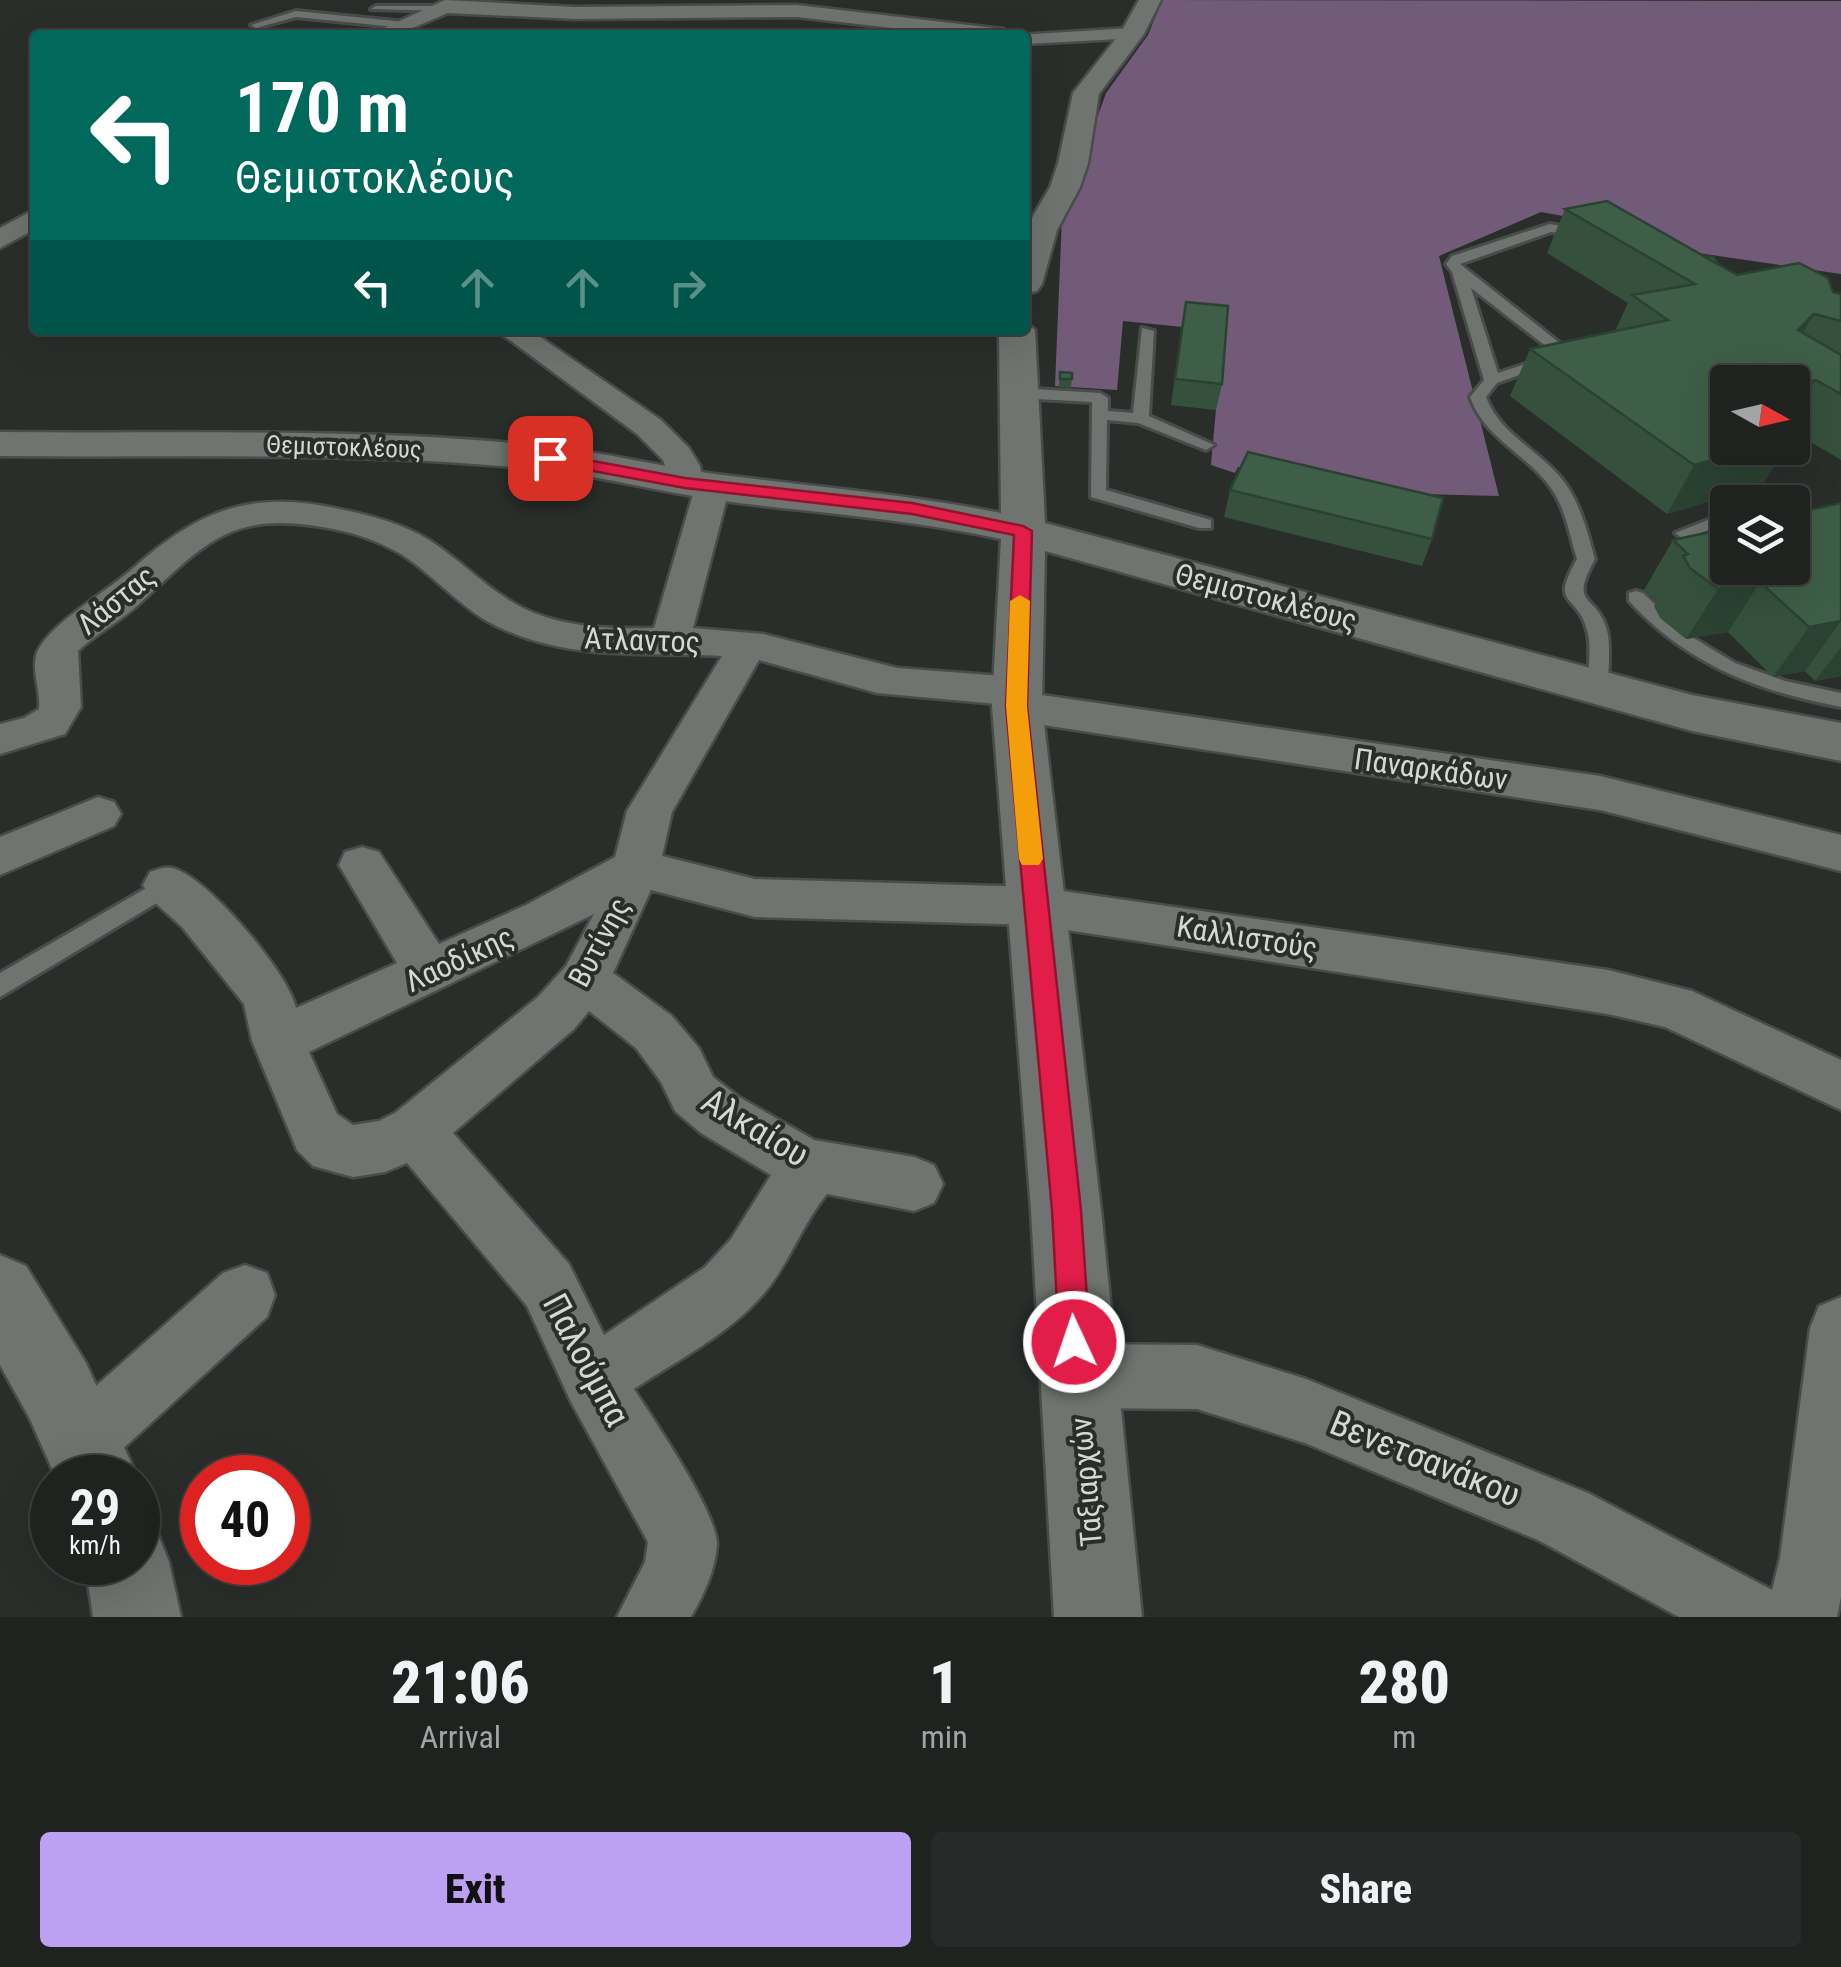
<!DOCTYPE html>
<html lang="en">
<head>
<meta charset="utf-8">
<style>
  body { margin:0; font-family:"Roboto Condensed",sans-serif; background:#282a29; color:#f1f3f6; height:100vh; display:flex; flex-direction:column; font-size:38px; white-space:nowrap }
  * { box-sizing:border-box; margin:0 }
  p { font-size:32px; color:#a2a4a5 }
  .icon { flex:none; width:55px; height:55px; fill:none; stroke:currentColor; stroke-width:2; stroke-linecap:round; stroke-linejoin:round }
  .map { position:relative; height:1617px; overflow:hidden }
  .details { display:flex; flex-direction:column; background:#202220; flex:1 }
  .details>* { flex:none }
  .banner { position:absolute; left:30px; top:30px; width:1000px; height:305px; border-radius:10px; box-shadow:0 10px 40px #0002,0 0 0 2px #3d3f3e; background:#00695c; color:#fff; overflow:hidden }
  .needle { width:65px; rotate:98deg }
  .tools { position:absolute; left:1710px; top:365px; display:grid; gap:20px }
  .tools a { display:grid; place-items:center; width:100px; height:100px; border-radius:10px; background:#202220; box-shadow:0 10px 40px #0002,0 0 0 2px #3d3f3e; font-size:50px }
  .speed { position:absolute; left:30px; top:1455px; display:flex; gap:20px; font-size:50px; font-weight:700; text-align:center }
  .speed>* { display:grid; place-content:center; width:130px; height:130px; border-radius:50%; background:#202220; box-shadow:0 10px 40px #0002,0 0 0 2px #3d3f3e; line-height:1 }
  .speed small { font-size:25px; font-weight:400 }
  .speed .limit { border:15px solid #d22; background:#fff; color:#111 }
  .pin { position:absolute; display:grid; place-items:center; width:85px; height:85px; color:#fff; margin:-42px; border-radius:20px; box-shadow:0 5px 15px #0006 }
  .me { position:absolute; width:110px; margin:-55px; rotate:357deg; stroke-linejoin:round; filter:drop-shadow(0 0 8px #0008) }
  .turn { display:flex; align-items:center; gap:35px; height:210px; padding:0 40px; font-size:45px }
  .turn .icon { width:130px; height:130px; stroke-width:2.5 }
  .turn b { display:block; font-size:70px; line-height:85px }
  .lanes { display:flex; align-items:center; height:95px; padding:0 40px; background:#0003; justify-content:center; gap:50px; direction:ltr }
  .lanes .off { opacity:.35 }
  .eta { display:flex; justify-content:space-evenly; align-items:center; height:170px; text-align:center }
  .eta b { font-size:60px; font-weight:800; line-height:70px }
  .primary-button { display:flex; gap:20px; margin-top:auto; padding:20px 40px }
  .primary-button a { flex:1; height:115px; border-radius:10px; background:#bca0f2; color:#111; font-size:40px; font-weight:800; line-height:115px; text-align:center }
  .primary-button a+a { background:#282a29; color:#f1f3f6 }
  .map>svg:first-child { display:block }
</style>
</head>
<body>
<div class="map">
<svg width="1841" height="1617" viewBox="0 0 1841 1617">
  <rect width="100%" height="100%" fill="#2a2e2b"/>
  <path fill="#715b78" d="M1162,0l679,1v273l-204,-30 -36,-21 -60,-11 -102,44 60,240 -158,-4 -103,-25 -3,6 -24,-8 12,-134 -100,-10 -6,69 -62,-4 7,-170 44,-123 42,-58z"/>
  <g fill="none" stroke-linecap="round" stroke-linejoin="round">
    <defs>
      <path id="lane" d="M443,6l3,5 -75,-2 5,-3z
        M296,11l109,11 5,3 -5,3 -109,-11 -40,11 -5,-3z
        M1550,224l36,7 -7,4 -28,-3 -91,32 115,91 -78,28 -11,14c13,36 52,53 75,81 19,23 26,53 34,81 -27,49 1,33 12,71 4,16 1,40 1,57l-10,7 -10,-7c0,-17 4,-41 -1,-57 -10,-38 -38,-22 -10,-71 -7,-22 -11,-48 -24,-68 -23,-36 -68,-51 -83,-94l14,-17 -32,-108 -6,-8 6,-8zM1471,288l85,66 -58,19z
        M1142,328l12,3 -5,85 65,29 -8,5 -68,-27 -31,-3 -1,70 105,30v8h-12l-108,-31 1,-95 -75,-4 -8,-5 8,-5 83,5 8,5v13l25,2z
        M1728,512v11l-30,11 10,6 20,1v12l-30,-4 -23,-16z
        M1636,591l7,2 44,41 48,29 50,18 56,12v14c-84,-16 -153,-42 -212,-106v-8z
        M167,876l8,2 4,7 -4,7 -175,105v-24z"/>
      <path id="street" d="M445,0l130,7 222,-2 206,24 10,6h-61l-155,-18 -222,2 -127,-6 -52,22h-27z
        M1132,28l7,2v8l-114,6v-9h-8z
        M35,209v20l-35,19v-20z
        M496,330h34l131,90 28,28 11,18 2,12 23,1 5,7 -37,142 70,6 134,34 119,9 15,4 4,13 565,82 241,59v36l-241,-61 -583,-89 -15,-5 -5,-12 -120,-11 -118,-33 -87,152 -10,44 93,23 280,8 573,83 84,21 149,69v50l-176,-83 -57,-13 -573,-89 -280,-8 -104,-27 -38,83 59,43 27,32 14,29 26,20 75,43 100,17 20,8 9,19 -9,19 -20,8 -87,-17c-25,30 -37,68 -62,98 -35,42 -86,67 -131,97 19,30 84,124 83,156 -2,26 -13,49 -26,72h-74l28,-55 3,-20 -77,-140 -44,-96 -120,-143 -22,9 -32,5 -40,-11 -16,-16 -45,-109 -8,-37 -62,-77 -32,-29 -7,-13 7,-13c12,-4 19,-7 30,-1 34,15 108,102 116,137l101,-45 -58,-98 6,-13 17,-5 17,5 60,92 87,-39 89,-48 12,-46 95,-155c-74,-4 -148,5 -217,-26 -41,-17 -68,-53 -104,-76 -24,-14 -52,-23 -79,-27 -95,-16 -119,19 -184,78 -19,17 -42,29 -60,46l3,56 -16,27 -65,20v-30l24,-6 15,-9c2,-17 -7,-36 -3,-53 7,-28 70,-64 94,-85 68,-61 121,-83 214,-61 29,6 59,14 85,30 36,23 65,57 105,73 39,15 79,16 120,15l40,-137 -21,-1 -10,-30 -26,-26zM594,914l-28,52 -28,31 -143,116 -16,8 -26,4 -16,-11 -28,-62zM589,1011l47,37 25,34 14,29 26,22 70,42 -40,64 -26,28 -101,68 -35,-71 -116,-131 121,-104z
        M98,797l16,5 7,12 -7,12 -114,49v-38z
        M245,1265l22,8 8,22 -8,22 -161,147 -23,10 -23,-10 -10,-23 10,-23 163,-145z
        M1841,1297v300l-4,20h-158l-139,-76 -235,-98 -108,-34 -120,-1 -22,-10 -10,-22 10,-22 22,-10 120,1 109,34 282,114 184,97 8,-32 30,-230 9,-22z"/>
      <path id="secondary" d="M1139,0h22l-17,34 -45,60 -11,69 -8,24 -23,43 -15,54 -5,7 -12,3v-64l25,-43 8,-24 15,-70 48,-61z
        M1025,321l10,9 10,193 647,172 149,28v38l-149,-30 -647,-180 -3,155 59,504 41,407h-88l-23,-407 -39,-504 9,-167c-89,-19 -180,-26 -270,-37 -63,-8 -124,-25 -187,-32 -180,-19 -363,-12 -544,-14v-24c181,2 364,-5 544,14 63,6 124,23 187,30 90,11 181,19 270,37l-2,-183h26z
        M0,1255l26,11 60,97 52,115v1l-82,-1 -26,-59 -30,-54z
        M138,1524l19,8 12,30 12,55h-88l-8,-55h53z"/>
    </defs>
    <use href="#lane" stroke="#494c4a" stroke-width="6"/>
    <use href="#street" stroke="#494c4a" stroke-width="5"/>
    <use href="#secondary" stroke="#494c4a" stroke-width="5"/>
    <use href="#lane" fill="#6f7470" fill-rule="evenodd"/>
    <use href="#street" fill="#6f7470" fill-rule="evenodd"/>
    <use href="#secondary" fill="#6f7470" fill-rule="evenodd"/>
  </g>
  <path fill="#35513d" d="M1565,209l154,56 18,10 104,19v166l-49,-29v-49l-30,104 -95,28 -157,-118 20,-47 85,-18 13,-28 -81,-50z
    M1186,302l36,82 -6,26 -45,-5z
    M1060,372l12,1 -1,15 -12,-1z
    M1230,490l202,49 -10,27 -198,-49z
    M1841,503v173l-26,5 -10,-10 -32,6 -45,-45 -42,7 -26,-21 -6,-12 3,-5 -13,-11 29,-50z"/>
  <path fill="#2b4232" d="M1814,314l-27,46 11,-30z
    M1816,380l-24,38v-32z
    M1756,448h30l-24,38 -95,28 27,-49z
    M1760,582l-32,50 -42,7 32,-50z
    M1841,621l-36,50 -32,6 36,-50z
    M1841,647v29l-26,5z"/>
  <path fill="#3e5e47" stroke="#2b4232" stroke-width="2.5" d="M1607,201l130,74 62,-12 29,15 5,14 8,2v27l-27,-7 -16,16 43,25v39l-25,-14 -24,6v-4h-64v66h28l-62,17 -164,-116 138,-29 -36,-25 63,-11 -130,-75z
    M1703,256l11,1 5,8z
    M1186,302l42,4 -6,78 -47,-5z
    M1060,372l12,1v6h-12z
    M1248,452l195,46 -11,41 -202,-49z
    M1841,503v118l-32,6 -49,-45 -42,7 -28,-21 -7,-12 5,-2 -15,-14 55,-12v40h64v-54z"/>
  <path fill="#e11d48" stroke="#92132f" stroke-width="2.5" d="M550,453l135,25 227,25 111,23 9,5 -5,175 54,504 9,132 -4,12 -12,4 -11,-4 -4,-12 -7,-132 -46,-504 8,-171 -102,-21 -227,-26 -141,-26v-7z"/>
  <path fill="#f59e0b" d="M1020,595l10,6 -3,105 16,153 -4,6h-17l-3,-6 -13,-153 4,-105z"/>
  <g text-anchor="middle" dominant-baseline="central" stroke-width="8" stroke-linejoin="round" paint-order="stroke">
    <g font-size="25" fill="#d6d8d6" stroke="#2a2e2b">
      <text transform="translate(344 447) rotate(2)">Θεμιστοκλέους</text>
    </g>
    <g font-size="30" fill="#d6d8d6" stroke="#2a2e2b">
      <text transform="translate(1266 597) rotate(15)">Θεμιστοκλέους</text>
      <text transform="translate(116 600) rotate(-39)">Λάστας</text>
      <text transform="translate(642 640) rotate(2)">Άτλαντος</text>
      <text transform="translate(1431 769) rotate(8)">Παναρκάδων</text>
      <text transform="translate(1247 937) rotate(9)">Καλλιστούς</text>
      <text transform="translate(599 942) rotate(-62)">Βυτίνης</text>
      <text transform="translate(459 959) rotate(-25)">Λαοδίκης</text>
      <text transform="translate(1086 1482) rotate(-95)">Ταξιαρχών</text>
    </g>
    <g font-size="35" fill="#d6d8d6" stroke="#2a2e2b">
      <text transform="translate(755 1128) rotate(31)">Αλκαίου</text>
      <text transform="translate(586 1360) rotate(62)">Παλούμπα</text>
      <text transform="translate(1425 1459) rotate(22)">Βενετσανάκου</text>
    </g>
  </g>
</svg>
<div class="tools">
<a><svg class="needle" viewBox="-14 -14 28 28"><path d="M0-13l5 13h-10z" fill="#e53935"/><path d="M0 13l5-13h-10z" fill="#a2a4a5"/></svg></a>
<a><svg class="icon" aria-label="layers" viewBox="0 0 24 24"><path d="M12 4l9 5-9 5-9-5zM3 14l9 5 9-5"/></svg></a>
</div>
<div class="speed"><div>29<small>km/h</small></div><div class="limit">40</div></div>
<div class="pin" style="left:550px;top:458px;background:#d93025"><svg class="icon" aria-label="arrive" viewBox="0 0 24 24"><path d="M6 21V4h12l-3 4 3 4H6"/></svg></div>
<svg class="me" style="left:1074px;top:1342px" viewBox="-20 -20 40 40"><circle r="17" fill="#e11d48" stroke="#fff" stroke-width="3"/><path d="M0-11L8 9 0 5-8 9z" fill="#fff"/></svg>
<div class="banner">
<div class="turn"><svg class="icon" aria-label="left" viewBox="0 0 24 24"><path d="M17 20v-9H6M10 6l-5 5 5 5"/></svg><div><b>170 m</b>Θεμιστοκλέους</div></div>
<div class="lanes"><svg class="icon" aria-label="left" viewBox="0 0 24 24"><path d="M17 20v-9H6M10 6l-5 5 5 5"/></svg><svg class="icon off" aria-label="ahead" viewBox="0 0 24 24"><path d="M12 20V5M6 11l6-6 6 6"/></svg><svg class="icon off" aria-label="ahead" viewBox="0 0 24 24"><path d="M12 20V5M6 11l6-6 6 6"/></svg><svg class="icon off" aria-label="right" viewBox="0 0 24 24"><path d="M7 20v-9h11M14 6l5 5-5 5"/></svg></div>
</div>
</div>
<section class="details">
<div class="eta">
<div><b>21:06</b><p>Arrival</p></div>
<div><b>1</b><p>min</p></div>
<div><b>280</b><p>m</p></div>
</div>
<div class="primary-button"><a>Exit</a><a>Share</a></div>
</section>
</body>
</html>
